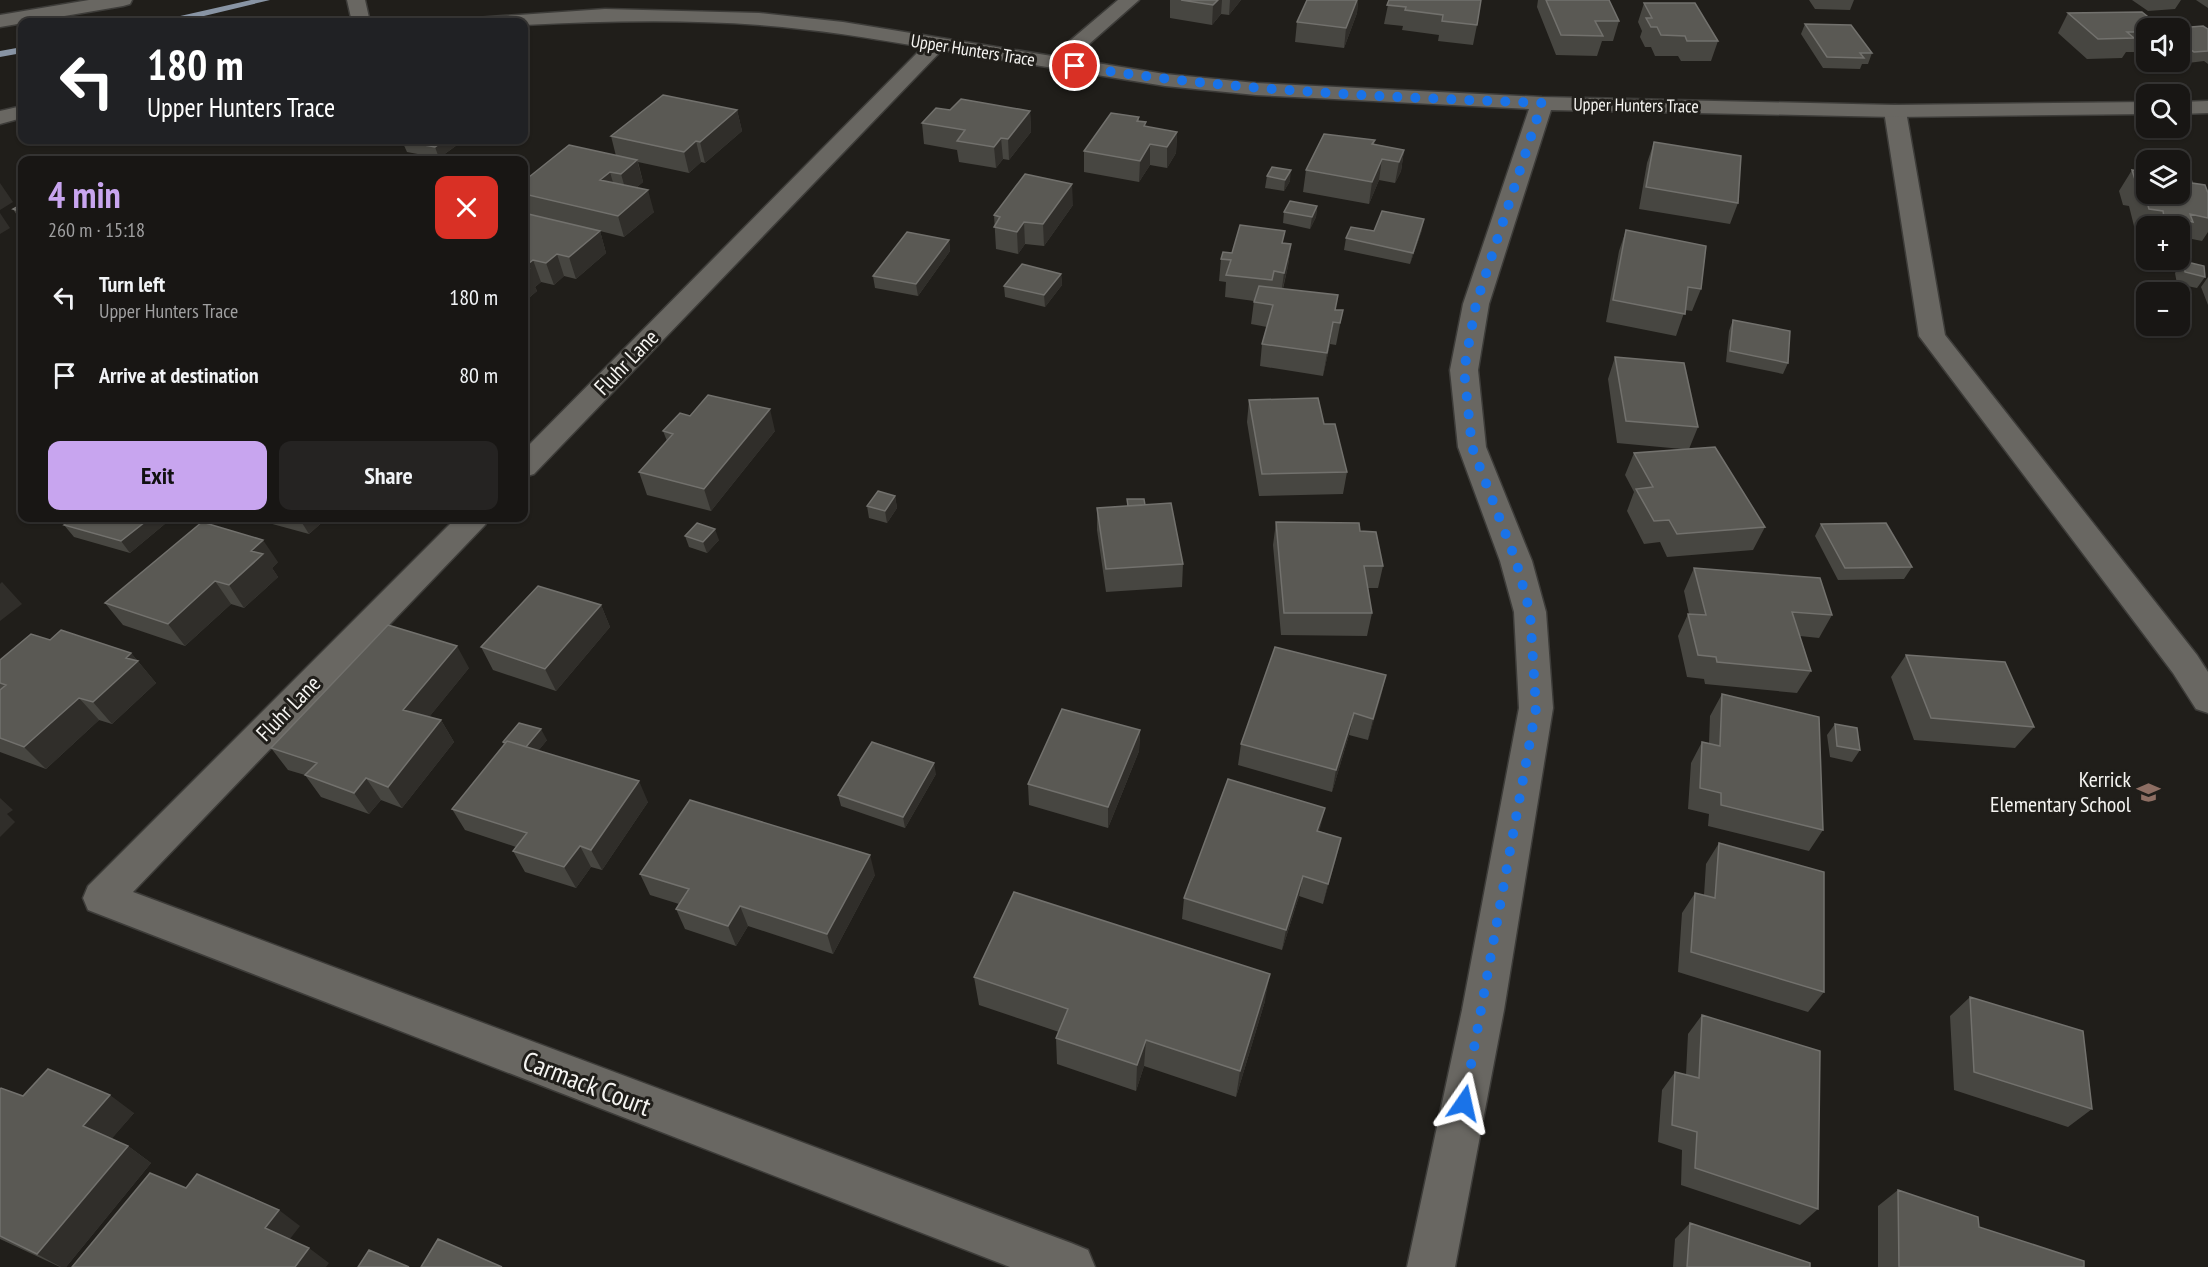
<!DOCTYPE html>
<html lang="en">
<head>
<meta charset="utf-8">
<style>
  body { margin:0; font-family:"PT Sans Narrow",sans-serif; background:#252322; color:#f1f3f6; height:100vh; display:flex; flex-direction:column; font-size:22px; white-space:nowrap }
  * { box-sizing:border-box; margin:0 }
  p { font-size:20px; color:#9f9fa0 }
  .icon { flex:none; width:33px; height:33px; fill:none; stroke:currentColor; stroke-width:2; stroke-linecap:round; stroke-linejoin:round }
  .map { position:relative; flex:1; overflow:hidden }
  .sheet { position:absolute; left:18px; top:156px; width:510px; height:366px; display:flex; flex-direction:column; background:#181614; border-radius:12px; box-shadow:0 2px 4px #0004,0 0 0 2px #363534 }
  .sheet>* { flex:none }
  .hud { position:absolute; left:18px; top:18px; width:510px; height:126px; border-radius:12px; box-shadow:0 2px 4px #0004,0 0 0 2px #363534; background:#202124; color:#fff; overflow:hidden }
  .buttons { position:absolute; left:2136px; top:18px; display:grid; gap:12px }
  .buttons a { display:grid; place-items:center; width:54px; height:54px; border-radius:12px; background:#181614; box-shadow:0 2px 4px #0004,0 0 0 2px #363534; font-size:30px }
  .pin { position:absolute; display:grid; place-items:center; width:51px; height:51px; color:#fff; margin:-26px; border:3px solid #fff; border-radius:50%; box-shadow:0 2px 6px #0007 }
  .me { position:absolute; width:66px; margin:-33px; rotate:11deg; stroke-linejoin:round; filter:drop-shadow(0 0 4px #0008) }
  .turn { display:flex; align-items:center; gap:21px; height:126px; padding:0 30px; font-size:27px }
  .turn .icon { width:78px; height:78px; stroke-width:2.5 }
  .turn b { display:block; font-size:42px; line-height:51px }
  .round { display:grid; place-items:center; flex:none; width:63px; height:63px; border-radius:12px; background:#252322 }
  .headline { display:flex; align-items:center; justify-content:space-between; height:102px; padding:0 30px }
  h1 { font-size:36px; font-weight:700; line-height:45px; color:#c8a5ef }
  .button { display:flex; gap:12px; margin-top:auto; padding:12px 30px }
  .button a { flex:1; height:69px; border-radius:12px; background:#c8a5ef; color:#111; font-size:24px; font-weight:700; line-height:69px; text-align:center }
  .button a+a { background:#252322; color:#f1f3f6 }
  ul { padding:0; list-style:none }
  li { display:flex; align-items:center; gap:18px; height:78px; padding:0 30px }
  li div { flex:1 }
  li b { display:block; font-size:22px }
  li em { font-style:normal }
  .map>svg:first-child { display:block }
</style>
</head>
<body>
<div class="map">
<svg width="2208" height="1267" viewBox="0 0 2208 1267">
  <rect width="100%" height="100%" fill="#201e1a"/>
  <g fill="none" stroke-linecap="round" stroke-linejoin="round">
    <path fill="#8894a4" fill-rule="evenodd" d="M251,0h19l-91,22h-17l5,-3z
      M22,47v6l-22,4v-6z"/>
    <defs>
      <path id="lane" d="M1895,105l8,1 3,5 39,224 252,320 11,17v41l-12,-4 -23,-36 -254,-337 -35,-225 3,-5z"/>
      <path id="street" d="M89,0h43l-2,4 -7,2 -123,21v-12z
        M347,0h18l5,22h-18z
        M1118,0h21l-67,59 93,15 91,9 286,14 353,8 251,-3v12l-251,3 -344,-7 -62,194 -11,66 8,77 46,114 14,51 7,96 -49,302 -49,257h-48l55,-257 57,-302 -5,-96 -14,-51 -42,-114 -8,-77 13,-66 66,-195 -273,-14 -91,-9 -223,-36 -408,424 -10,3v-27l399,-403c-54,-9 -108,-18 -163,-22 -78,-6 -158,-4 -236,0v-3h-50l2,-4 129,-9 154,4 84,9 209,34z
        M2208,101v12l-28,1v-12z
        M22,106v12l-22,6v-13z
        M456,518h33l-4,7 -352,367 938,351 17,7 7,17h-85l-922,-357 -5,-12 5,-12z"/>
    </defs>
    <use href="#lane" stroke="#3d3c39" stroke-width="3"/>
    <use href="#street" stroke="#3d3c39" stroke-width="3"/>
    <use href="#lane" fill="#696762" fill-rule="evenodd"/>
    <use href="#street" fill="#696762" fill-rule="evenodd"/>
  </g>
  <path fill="#474641" d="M1170,0h71l-12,15 -8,-1 -9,11 -42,-7z
    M1307,0h51l-1,13 -13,35 -49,-6 2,-20z
    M1389,0l88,25 -4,20 -35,-4 1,-6 -37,-5 1,-4 -19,-2z
    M1538,0h71l10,21 -6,20h-11l-5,15 -41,-1 -19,-48z
    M1809,0h45l-4,10 -35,-1z
    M2132,0h49l-6,9 -27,2z
    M2196,0h12v8z
    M1644,3l74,38 -7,20h-30l-3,-5h-23l-4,-9h-6l-5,-10 2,-6 -4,-9z
    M2068,13l78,15v24h-20l-4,6 -35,1 -29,-26z
    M1805,24l67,29 -4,11h-6l-2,5 -37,-1 -22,-34z
    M2180,28l28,1v35l-4,-3 -16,2 -8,-5z
    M737,110l5,21 -37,32 -4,-1 -12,11 -51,-11 5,20 -7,6 18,24 -30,25 -24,-6 6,22 -30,26 -12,-3 -10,9 -13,-3 -6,5 2,4 -13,11v-121l92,-25 -5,-20z
    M950,110l80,1 1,21 -22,28 -6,-1 -7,9 -37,-6 -2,-12 -33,-6 -2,-21z
    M1139,117v4l7,6 31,5 -1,21 -9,15 -17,-3 -11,17 -55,-10v-21z
    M404,140h60l-25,18 -32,-6 -5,-11z
    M1375,140l-1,4 30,6 -3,21 -6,12 -16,-3 -10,24 -66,-12 3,-22z
    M1654,142l84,61 -8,21 -91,-15 8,-46z
    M2132,170l60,13 16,10v39l-6,9 -20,-4 -2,4v-15h-34v6l-11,-2 -6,-24 -6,-1 -4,-14z
    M1267,176l23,5 -6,10 -19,-3z
    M22,204v17l-2,-1 -7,-11z
    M1073,205l-29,41 -19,-2 -7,10 -22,-5 -2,-34z
    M1317,206l-1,11 -6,12 -27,-6 1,-11z
    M1422,230l-12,34 -66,-14 2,-12z
    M1626,230l75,59 -9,22 -7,-1 -9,26 -70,-14 13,-71z
    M949,240l1,11 -32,45 -43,-8 -2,-12z
    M1284,243l7,1 -3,22 -5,23 53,21h7l-7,35 -6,-1 -7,32 -63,-10 2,-22 5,-17 -16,-3 3,-23 -29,-4 1,-15 -7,-1 2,-22 11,-6z
    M2183,261l22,16 -8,11 -20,-4 -2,-11z
    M1061,274l1,11 -17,22 -40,-10 -1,-11z
    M2208,277v28l-7,-18z
    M1733,320l55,43 -5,11 -57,-12 3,-31z
    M1615,357l83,70 -9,22 76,78 -12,23 -86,7 -7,-15 -16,2 -17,-33 7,-19 -9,-17 9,-22 48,-4 -65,-6 -9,-64z
    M1249,400l75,24 23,48 -4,22 -84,2 -12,-74z
    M690,416l85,15 -64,80 -64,-16 -8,-23 28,-31 -4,-10z
    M895,496l2,12 -10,15 -18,-5 -2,-12z
    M1145,505l38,59 -1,23 -76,5 -9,-62v-22z
    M172,518l-42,35 -56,-16 -10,-12z
    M250,518h77l-18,16z
    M1276,522l84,9 23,35 -5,22h-10l4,25 -5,23 -86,-1 -8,-90z
    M1821,524l91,43 -8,12 -66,1 -23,-44z
    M685,536l34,4 -12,13 -18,-6z
    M278,562l-6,6 6,9 -34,31 -13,-4 -46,42 -62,-21 -18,-22z
    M1694,568l138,47 -13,23 -19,-2 11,35 -14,22 -92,-9 -1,-5 -17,-2 -9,-41 10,-22h1l-5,-23z
    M601,605l9,22 -54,64 -63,-21 -12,-23z
    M50,640l81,13 25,30 -44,41 -13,-4 -53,49 -46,-17v-92z
    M1906,655l128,72 -19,21 -101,-8 -23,-63z
    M469,668l-40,49 12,3 13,22 -52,66 -21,-8 -12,14 -48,-17 -16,-22 -17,-5 -17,-22z
    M1386,675l-18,65 -19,-5 -17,57 -94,-27 3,-21z
    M1722,694l101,136 -14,21 -101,-25 1,-12 -21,-5 3,-46 11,-21 7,1 1,-27z
    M1835,724l25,26 -8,12 -22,-5 -3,-22z
    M1140,730l-1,21 -31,77 -79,-23 -1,-21z
    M547,740l-9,11 110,51 -46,68 -11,-3 -15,21 -51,-16 -12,-21 3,-4 -51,-17 -13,-21 52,-64 -1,-3z
    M936,774l-31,54 -64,-22 -3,-11z
    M1319,831l22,7 -18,66 -24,-8 -17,54 -100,-31 2,-21z
    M1719,843l105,149 -16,20 -130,-40 4,-59 13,-20 9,2 2,-31z
    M640,874l235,1 -42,79 -85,-28 -12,20 -51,-17 -9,-20 3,-5 -29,-9z
    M974,977l291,24 -29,96 -92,-31 -8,25 -79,-27 -1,-26 3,-6 -80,-27z
    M1970,997l122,112 -24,18 -114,-37 -4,-74z
    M1702,1015l116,194 -18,16 -119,-40 1,-35 -24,-8 4,-52 13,-18 11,3 2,-41z
    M0,1089l23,7 111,17 -23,26 17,7 23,17 -85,104h-6l-60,-28z
    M1898,1190l81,37 105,40h-206v-61z
    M1690,1223l120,44h-137l2,-28z"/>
  <path fill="#302e2a" d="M1218,0h4l-1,14 -9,11 1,-20z
    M1230,0h11l-12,15z
    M1357,0h1l-1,13 -13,35 2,-20z
    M737,110l5,21 -37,32 -5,-21z
    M1030,111l1,21 -22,28 -1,-21z
    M1177,132l-1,21 -9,15v-21z
    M1001,138l2,21 -7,9 -2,-21z
    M445,140h19l-25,18 -4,-11z
    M696,141l5,21 -12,11 -5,-21z
    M1150,144v21l-11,17 1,-21z
    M1404,150l-3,21 -6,12 4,-21z
    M1382,159l-3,21 -10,24 3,-22z
    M637,160l6,22 -16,13 -6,-21z
    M1291,170l-1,11 -6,10 1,-11z
    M610,172l6,21 -16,-13z
    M0,183l13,19 -13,8z
    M1072,184l1,21 -29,41 -1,-22z
    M648,190l6,22 -30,25 -6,-21z
    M1317,206l-1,11 -6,12 2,-12z
    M0,213l10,15 -10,6z
    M1424,219l-2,11 -12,34 3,-11z
    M1024,222l1,22 -7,10 -1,-22z
    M600,231l6,22 -30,26 -7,-22z
    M949,240l1,11 -32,45 -2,-12z
    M1291,244l-3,22 -7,29 3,-22z
    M557,254l7,22 -10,9 -8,-22z
    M533,260l8,22 -6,5 2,4 -13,11v-35z
    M1061,274l1,11 -17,22 -1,-12z
    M1333,322l-3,22 -7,32 4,-23z
    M770,409l5,22 -64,80 -7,-22z
    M895,496l2,12 -10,15 -2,-12z
    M150,518h22l-42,35 -9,-12z
    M299,518h28l-18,16z
    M715,529l4,11 -12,13 -4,-11z
    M263,540l15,22 -6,6 6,9 -34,31 -15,-23 22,-34z
    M215,581l16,23 -46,42 -17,-22z
    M2,582l20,22 -22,17v-37z
    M601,605l9,22 -54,64 -11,-22z
    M457,646l12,22 -52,64 -14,-22z
    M131,653l25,30 -44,41 -19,-22 33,-44z
    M1386,675l-5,22 -13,43 5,-21z
    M79,698l20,22 -53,49 -22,-22z
    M1354,713l-5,22 -17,57 4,-22z
    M441,720l13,22 -52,66 -14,-21z
    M541,729l6,11 -17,21 -6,-12z
    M1140,730l-1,21 -31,77v-21z
    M934,763l2,11 -31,54 -2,-11z
    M366,778l15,22 -12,14 -15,-21z
    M639,781l9,21 -46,68 -11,-20z
    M0,798l13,12 -6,4 8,8 -15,15z
    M1325,808l-5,21 -7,23 4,-21z
    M1341,838l-5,21 -13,45 5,-20z
    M580,846l11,21 -15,21 -12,-21z
    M870,855l5,20 -42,79 -6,-20z
    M1303,876l-4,20 -17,54 4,-20z
    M740,906l8,20 -12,20 -8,-20z
    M1270,974l-5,27 -29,96 4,-26z
    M1146,1040l-2,26 -8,25 1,-26z
    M110,1095l24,18 -26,30 -25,-17z
    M128,1146l23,17 -85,104h-5l-24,-13z
    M279,1210l21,16 -14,18 -21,-16z
    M309,1248l20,15 -3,4h-31z"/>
  <path fill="#5a5954" stroke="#72716d" stroke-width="1.5" d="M1181,0h37l-5,5z
    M1307,0h50l-11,28 -49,-6z
    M1389,0h92l-4,25 -35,-4 1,-6 -38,-5 1,-3 -19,-2z
    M1546,0h63l10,21h-24l8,15 -42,-1z
    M1644,3h51l23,38h-31l-2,-5 -24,-1 -4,-8h-6l-5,-9h6z
    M2142,12l20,16h-16v4h-19l7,6 -36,1 -30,-26z
    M1805,24l46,1 21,28h-12l4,5 -37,-1z
    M2203,26l5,3v22l-14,1 -14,-9v-15h-2z
    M663,95l74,15 -37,32 -4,-1 -12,11 -73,-16z
    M961,99l69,12 -22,28 -7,-1 -7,9 -37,-6 8,-11 -43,-7 14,-15 14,2z
    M1111,113l28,4 -2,4 9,1 -2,4 33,6 -10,15 -17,-3 -10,17 -56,-10z
    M1324,134l51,6 -3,4 32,6 -5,12 -17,-3 -10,23 -66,-12z
    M404,140h41l-10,7 -33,-6z
    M1654,142l87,14 -3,47 -92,-16z
    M569,145l68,15 -16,14 -11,-2 -10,8 48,10 -30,26 -94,-22v-13z
    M1272,167l19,3 -6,10 -18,-4z
    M2132,170l14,2v22h34v-17l11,2 1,4 13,2 3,8v25l-18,-4 3,8 -29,-5 -1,-6 -14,-2 -7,-24 -6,-2z
    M1025,174l47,10 -29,40 -19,-2 -7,10 -23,-5 6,-10 -6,-2z
    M1290,201l27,5 -5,11 -28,-5z
    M22,204v8l-9,-3z
    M1382,211l42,8 -11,34 -67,-15 5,-11 23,4z
    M524,213l76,18 -31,26 -12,-3 -11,9 -13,-3 -9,7 5,2 -5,4z
    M1240,225l45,6 -3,12 9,1 -7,29 -10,-2 -2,9 -46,-5 5,-15 -10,-1 2,-7 9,1z
    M1626,230l80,16 -5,43 -13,-2 -3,27 -72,-14z
    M907,232l42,8 -33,44 -43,-8z
    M2183,261l21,5 1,11 -20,-5z
    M1022,264l39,10 -17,21 -40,-9z
    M1259,286l79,9 -3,15h8l-3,13 -7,-1 -6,31 -65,-9 11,-39 -19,-3z
    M1733,320l57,11 -2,32 -58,-12z
    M1615,357l69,6 14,64 -72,-6z
    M708,395l62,14 -66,80 -65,-17 34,-38 -10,-3 17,-18 10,3z
    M1318,398l6,26h11l12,48 -85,2 -13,-74z
    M1715,447l50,80 -88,7 -8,-14 -15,1 -18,-32 17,-2 -19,-34z
    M878,491l17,5 -10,15 -18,-5z
    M1127,499h17l1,6 -17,1z
    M1171,503l12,61 -77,5 -9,-61z
    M74,518h76l-29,23 -57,-16z
    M202,522l61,18 -12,11 12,3 -34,31 -14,-4 -47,43 -63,-21z
    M1276,522l83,1 1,8 16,1 7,34h-19l8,47h-88z
    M697,523l18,6 -12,13 -18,-6z
    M1886,523l26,44 -67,1 -24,-44z
    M1694,568l126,10 12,37 -40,-3 19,59 -94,-9 -1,-5 -18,-2 -10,-41 18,1z
    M538,586l63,19 -56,64 -64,-22z
    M388,625l69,21 -54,64 38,10 -53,67 -22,-9 -12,15 -49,-18 12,-12 -46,-15z
    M61,630l70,23 -5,5 12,3 -45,41 -14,-4 -55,49 -24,-9v-48l6,-5 -6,-2v-23l31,-26 19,6z
    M1275,647l111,28 -13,44 -19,-6 -18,57 -95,-26z
    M1906,655l99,7 29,65 -103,-9z
    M1722,694l97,23 4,113 -102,-25v-12l-21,-5 2,-46 18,4z
    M1062,709l78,21 -32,77 -80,-23z
    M519,723l22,6 -15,18 -19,-6 -2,2 -2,-1z
    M1835,724l22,4 3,22 -23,-4z
    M507,741l132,40 -48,69 -11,-4 -16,21 -51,-16 14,-18 -75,-24z
    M872,742l62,21 -31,54 -65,-22z
    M1228,779l97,29 -8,23 24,7 -13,46 -25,-8 -17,54 -102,-32z
    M690,800l180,55 -43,79 -87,-28 -12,20 -52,-17 13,-20 -49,-15z
    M1719,843l105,29v120l-133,-40 4,-59 20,5z
    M1014,892l256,82 -30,97 -94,-31 -9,25 -81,-27 12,-29 -94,-32z
    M1970,997l113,34 9,78 -118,-37z
    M1702,1015l118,36 -2,158 -123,-41 2,-36 -25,-7 3,-53 24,6z
    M48,1069l62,26 -27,31 45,20 -91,108 -37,-18v-147l1,-1 22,8z
    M150,1173l36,15 11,-14 82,36 -14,18 44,20 -14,19h-223z
    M1898,1190l80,27 1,10 105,34v6h-185z
    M1690,1223l120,40v4h-123z
    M438,1239l64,28h-81z
    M369,1250l40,17h-51z"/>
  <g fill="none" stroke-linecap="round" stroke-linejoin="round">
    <path stroke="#1a73e8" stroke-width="10" stroke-dasharray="0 18" d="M1075,66c155,25 311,31 467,37l-66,201 -12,66 8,77 44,114 14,51 6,96 -72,395"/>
  </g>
  <defs>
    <symbol id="school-bare" viewBox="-9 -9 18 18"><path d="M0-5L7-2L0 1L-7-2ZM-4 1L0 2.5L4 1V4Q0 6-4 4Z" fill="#8d6e63" stroke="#201e1a" stroke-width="2.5" paint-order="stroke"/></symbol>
  </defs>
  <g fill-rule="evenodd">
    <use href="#school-bare" x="2132" y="776" width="33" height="33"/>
  </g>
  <g text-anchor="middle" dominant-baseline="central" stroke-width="6" stroke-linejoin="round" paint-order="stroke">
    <g font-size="18" fill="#f5f4f1" stroke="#201e1a">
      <text transform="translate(973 50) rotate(9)">Upper Hunters Trace</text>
      <text transform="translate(1636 105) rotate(1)">Upper Hunters Trace</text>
    </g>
    <g font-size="22" fill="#f5f4f1" stroke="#201e1a">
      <text transform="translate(626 362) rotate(-46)">Fluhr Lane</text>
      <text transform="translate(288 708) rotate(-46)">Fluhr Lane</text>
    </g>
    <g font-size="22" fill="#f5f4f1" stroke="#201e1a" text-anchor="end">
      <text x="2131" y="779">Kerrick<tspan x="2131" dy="25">Elementary School</tspan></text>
    </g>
    <g font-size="27" fill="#f5f4f1" stroke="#201e1a">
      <text transform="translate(587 1083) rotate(21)">Carmack Court</text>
    </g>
  </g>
</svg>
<div class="buttons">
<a><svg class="icon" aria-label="sound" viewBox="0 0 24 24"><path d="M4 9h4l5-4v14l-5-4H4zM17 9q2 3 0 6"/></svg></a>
<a><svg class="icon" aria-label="search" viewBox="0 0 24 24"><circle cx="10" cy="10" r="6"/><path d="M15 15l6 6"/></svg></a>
<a><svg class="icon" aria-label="layers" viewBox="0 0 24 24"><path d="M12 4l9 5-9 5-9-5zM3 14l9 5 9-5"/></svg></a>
<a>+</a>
<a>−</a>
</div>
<div class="pin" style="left:1075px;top:66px;background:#d93025"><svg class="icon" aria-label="arrive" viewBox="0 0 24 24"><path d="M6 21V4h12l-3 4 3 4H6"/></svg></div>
<svg class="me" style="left:1464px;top:1103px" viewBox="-20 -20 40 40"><path d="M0-17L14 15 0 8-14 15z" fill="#1a73e8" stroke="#fff" stroke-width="4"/></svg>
<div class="hud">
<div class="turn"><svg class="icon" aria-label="left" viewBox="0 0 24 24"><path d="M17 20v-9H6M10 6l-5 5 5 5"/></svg><div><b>180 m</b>Upper Hunters Trace</div></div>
</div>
<section class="sheet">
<div class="headline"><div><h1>4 min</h1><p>260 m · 15:18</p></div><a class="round" style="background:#d93025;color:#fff"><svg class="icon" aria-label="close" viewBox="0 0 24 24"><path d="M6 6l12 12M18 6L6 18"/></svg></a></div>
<ul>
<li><svg class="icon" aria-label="left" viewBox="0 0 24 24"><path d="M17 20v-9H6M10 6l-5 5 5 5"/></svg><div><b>Turn left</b><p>Upper Hunters Trace</p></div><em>180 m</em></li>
<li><svg class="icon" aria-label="arrive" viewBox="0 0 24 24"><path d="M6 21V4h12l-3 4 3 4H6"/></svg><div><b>Arrive at destination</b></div><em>80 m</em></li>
</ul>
<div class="button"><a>Exit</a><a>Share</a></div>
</section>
</div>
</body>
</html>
